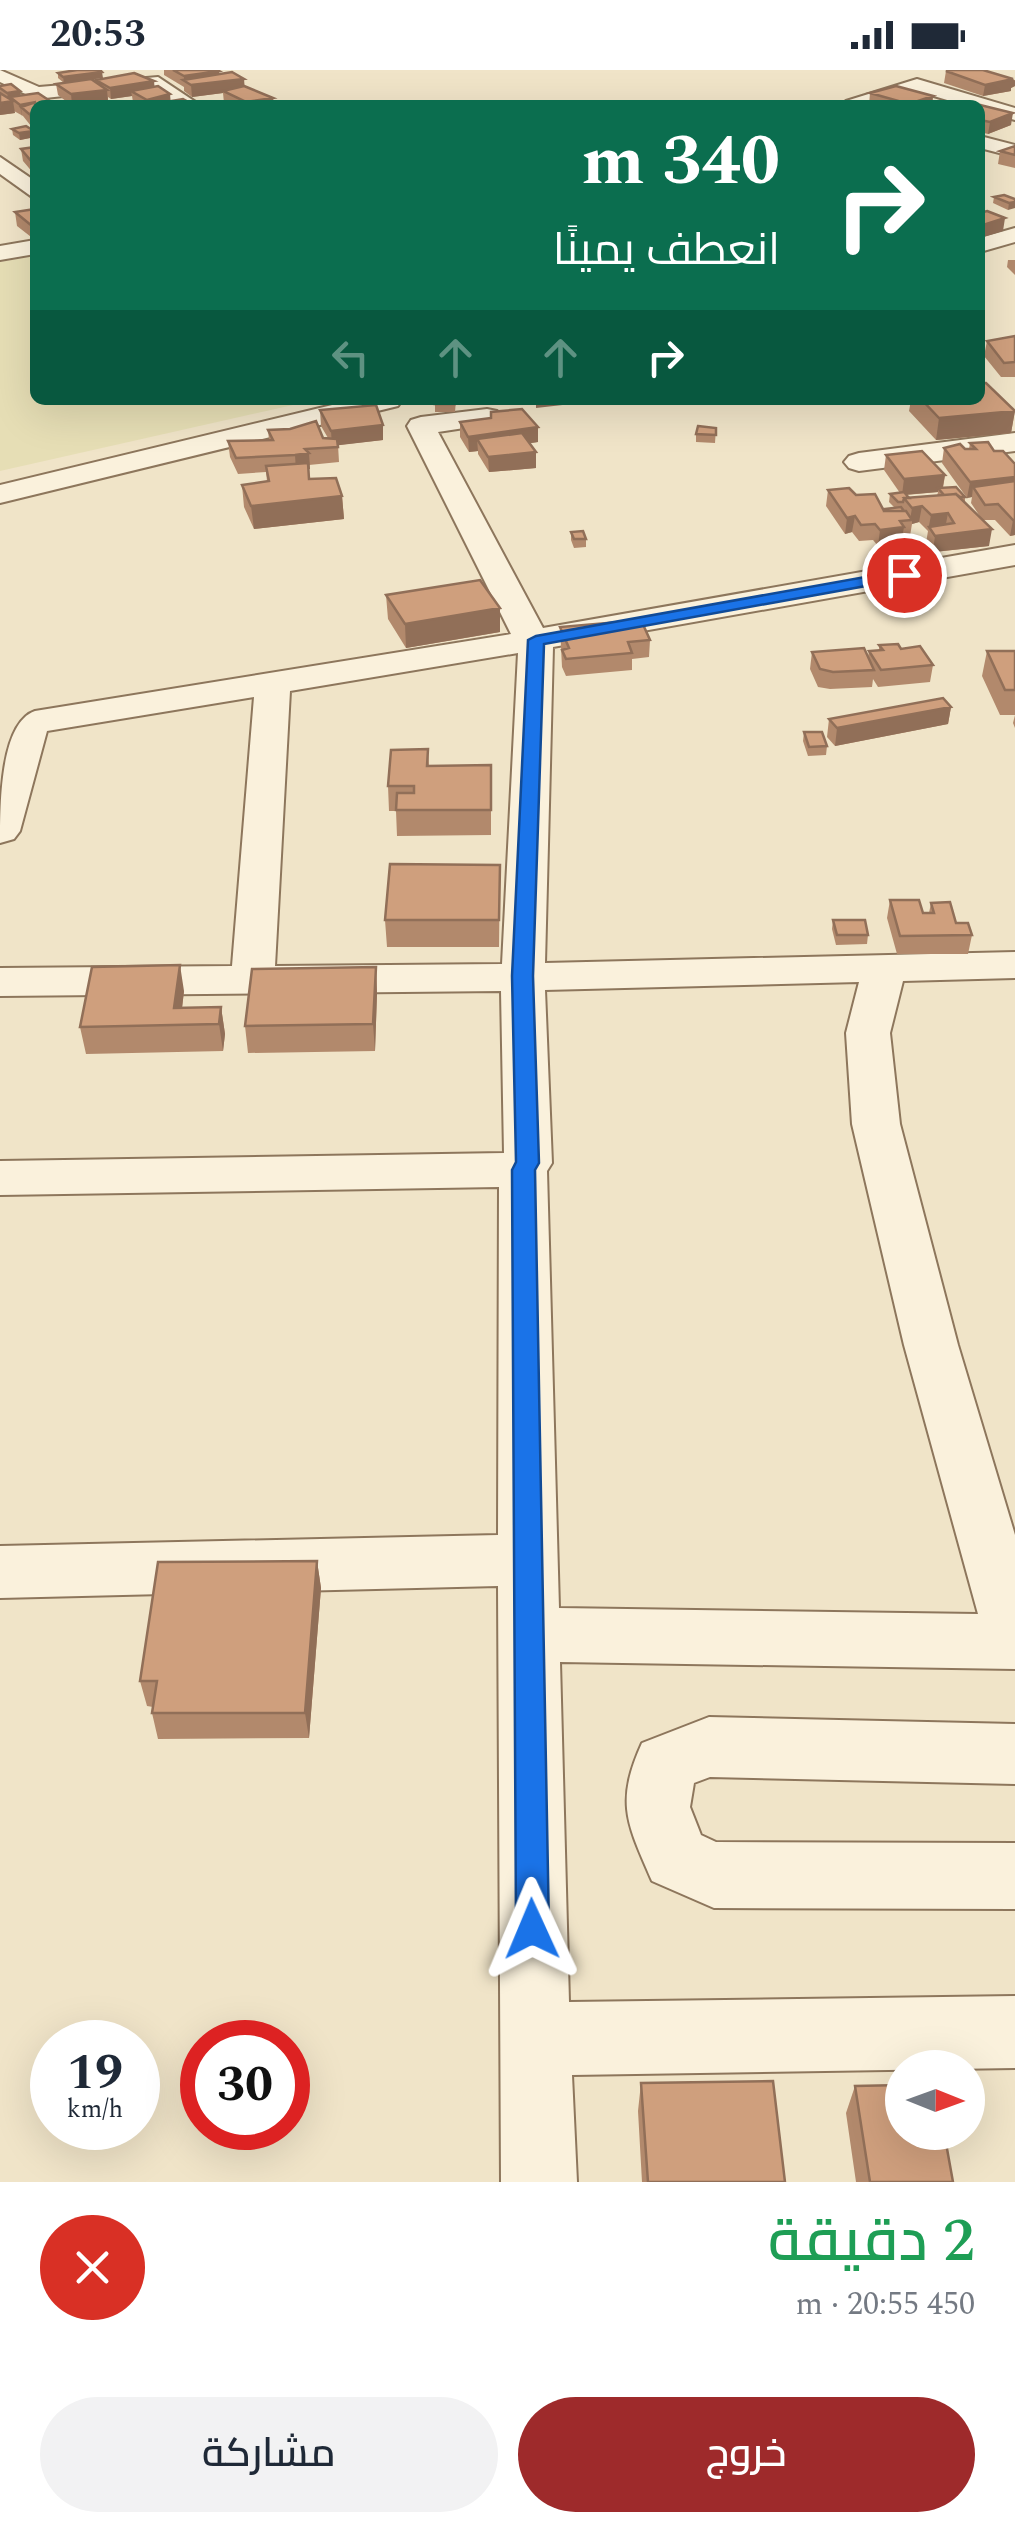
<!DOCTYPE html>
<html lang="ar">
<head>
<meta charset="utf-8">
<style>
  body { margin:0; font-family:Spectral,Cairo,serif; background:#f2f2f3; color:#1f2937; direction:rtl; height:100vh; display:flex; flex-direction:column; font-size:38px; white-space:nowrap }
  * { box-sizing:border-box; margin:0 }
  p { font-size:32px; color:#747a83 }
  .icon { flex:none; width:55px; height:55px; fill:none; stroke:currentColor; stroke-width:2; stroke-linecap:round; stroke-linejoin:round }
  .map { position:relative; height:2112px; overflow:hidden; direction:ltr }
  .drawer { display:flex; flex-direction:column; background:#fff; flex:1 }
  .drawer>* { flex:none }
  .guide { position:absolute; left:30px; top:30px; width:955px; height:305px; border-radius:15px; box-shadow:0 10px 40px #0002; direction:rtl; background:#0b6e4f; color:#fff; overflow:hidden }
  .needle { width:65px; rotate:91deg }
  .buttons { position:absolute; left:885px; top:1980px; display:grid; gap:20px }
  .buttons a { display:grid; place-items:center; width:100px; height:100px; border-radius:50%; background:#fff; box-shadow:0 10px 40px #0002; font-size:50px }
  .speed { position:absolute; left:30px; top:1950px; display:flex; gap:20px; font-size:50px; font-weight:700; text-align:center }
  .speed>* { display:grid; place-content:center; width:130px; height:130px; border-radius:50%; background:#fff; box-shadow:0 10px 40px #0002; line-height:1 }
  .speed small { font-size:25px; font-weight:400 }
  .speed .limit { border:15px solid #d22; background:#fff; color:#111 }
  .pin { position:absolute; display:grid; place-items:center; width:85px; height:85px; color:#fff; margin:-42px; border:5px solid #fff; border-radius:50%; box-shadow:0 2px 10px #0007 }
  .me { position:absolute; width:110px; margin:-55px; rotate:359deg; stroke-linejoin:round; filter:drop-shadow(0 0 8px #0008) }
  .turn { display:flex; align-items:center; gap:35px; height:210px; padding:0 40px; font-size:45px }
  .turn .icon { width:130px; height:130px; stroke-width:2.5 }
  .turn b { display:block; font-size:70px; line-height:85px }
  .lanes { display:flex; align-items:center; height:95px; padding:0 40px; background:#0003; justify-content:center; gap:50px; direction:ltr }
  .lanes .off { opacity:.35 }
  .round { display:grid; place-items:center; flex:none; width:105px; height:105px; border-radius:52px; background:#f2f2f3 }
  .head { display:flex; align-items:center; justify-content:space-between; height:170px; padding:0 40px }
  h1 { font-size:60px; font-weight:600; line-height:75px; color:#1e9e55 }
  .button { display:flex; gap:20px; margin-top:auto; padding:20px 40px }
  .button a { flex:1; height:115px; border-radius:60px; background:#9e2a2b; color:#fff; font-size:40px; font-weight:600; line-height:115px; text-align:center }
  .button a+a { background:#f2f2f3; color:#1f2937 }
  .status { display:flex; justify-content:space-between; align-items:center; height:70px; padding:0 50px; background:#fff; direction:ltr }
  .status svg { height:28px; fill:currentColor }
  .map>svg:first-child { display:block }
</style>
</head>
<body>
<div class="status"><b>20:53</b><svg viewBox="0 0 49 12"><path d="M0 12V9h3v3zM5 12V6h3v6zM10 12V3h3v9zM15 12V0h3v12zM26 1h20v11H26zM47 4h2v5h-2z"/></svg></div>
<div class="map">
<svg width="1015" height="2112" viewBox="0 0 1015 2112">
  <rect width="100%" height="100%" fill="#f0e4c8"/>
  <path fill="#e6deb5" d="M35,186v144h280l-315,71v-209z"/>
  <g fill="none" stroke-linecap="round" stroke-linejoin="round">
    <defs>
      <path id="minor" d="M0,0l39,17 119,-10 42,28h-23l-31,-18 -110,12 -36,-17z
        M917,9l98,29v12l-35,-10v-5h-16l-47,-14 -44,14h-30l3,-4z
        M980,66l35,9v12l-35,-9z
        M0,87l35,24v18l-35,-25z
        M1015,158v14l-35,10v-14z
        M35,170v14l-35,6v-14z
        M353,330h49l-4,6 -398,97v-18z
        M487,339l10,2 4,6 -4,6 -59,9 105,196 472,-83v20l-462,82 -8,316 470,-11v26l-112,3 -13,52 10,91 58,221 57,190v134l-455,-7 9,340 446,-6v72l-443,7 5,107h-76l-3,-596 -498,12v-52l498,-11 1,-348 -499,8v-34l504,-8 -3,-162 -501,5v-28l232,-2 22,-269 -207,34 -27,100 -6,8 -14,4c0,-38 0,-120 35,-132l476,-77 -104,-208 4,-6 10,-3zM518,583l-16,311 -227,2 15,-275zM859,912l-13,51 6,91 52,221 74,269 -419,-6 -12,-437 5,-8 -7,-173z
        M1015,363v18l-156,20 -10,-3 -5,-6 5,-6 10,-3z
        M709,1647l306,7v60l-305,-7 -16,6 -4,24 11,28 15,7 299,1v66l-301,-1 -62,-27c-25,-58 -37,-78 -10,-138z"/>
    </defs>
    <use href="#minor" stroke="#8d765c" stroke-width="4"/>
    <use href="#minor" fill="#faf1dc" fill-rule="evenodd"/>
  </g>
  <path fill="#b2896c" fill-rule="evenodd" d="M164,0h53l2,4 54,24 1,7h-46l-4,-2 -1,-10 -31,4 -8,-6v-4l-20,-12z
    M946,1l69,9v6l-4,2v3l-28,5 -39,-13z
    M58,3l45,5 -12,1 6,4 -1,-3 58,7 17,14 23,4h-57l-4,-3 -1,-6 -21,3 -3,-2v4l-37,4 -13,-10 -2,-11 8,-1 -6,-5z
    M0,16l21,9 17,-2 -7,33 -8,-10 -9,-5 1,2 -15,2z
    M870,23l63,3 -1,9h-63z
    M980,35l31,20 -23,9 -8,-2z
    M12,59l23,8 -15,3 -7,-5z
    M1015,76v22l-17,-4 2,-13z
    M35,77l-1,27 -11,-13 -2,-12z
    M994,127l21,2 -7,11 -15,-7z
    M35,139v31l-18,-14 -2,-14z
    M1008,190h7v15l-8,-8z
    M1015,266v41h-14l-17,-21 3,-15z
    M456,330l-1,12h-20v-8z
    M911,330h69l35,10 -4,23 -75,7 -27,-29z
    M320,340l63,15v15l-45,5 1,17 -30,3v14l33,17 2,23 -90,10 -10,-22 -2,-22 25,-4 -1,-9 -28,2 -8,-17 -2,-16 41,-1 -1,-10 60,8 -7,-12z
    M460,352l78,5v15l-8,1 6,25 -47,4 -11,-18v-3l-9,1 -9,-15z
    M716,358l-1,15 -19,-1v-8z
    M970,373l24,8 21,13v71l-5,1 -15,-16h-12l6,26 -55,6 -1,7 -19,4 -9,-7 2,-8 22,-1 -3,-4 2,-12 -9,-9 -7,2 -2,12 -8,1 -1,7 -23,2 -5,-6 -14,1 -7,-9 -7,2 -19,-28 2,-16 28,5 28,14 11,-1 -6,-6 1,-8 10,-1 -16,-23 2,-15 59,20 -2,13 22,9v5l16,16 -10,-15 1,-6 -5,1 -25,-35 2,-15 25,1zM938,422l-1,4 -28,2 -3,-3z
    M571,462l15,7v8l-12,1 -3,-8z
    M386,525l114,37 -94,16 -18,-29z
    M560,557l90,13 -1,17 -17,2v11l-66,6 -4,-9z
    M879,575l22,4 32,16 -3,17 -52,5 -5,-8 -1,8 -42,2 -12,-2 -8,-18 2,-17 56,5 1,-6 10,-1z
    M987,581h28v77l-2,-5 2,-8h-15l-18,-39z
    M951,637l-3,17 -113,22 -8,-9 2,-18z
    M804,662l23,14 -1,9 -18,1 -5,-15z
    M428,679l1,17 62,-1v70l-94,1 -1,-25h-7l-1,-25z
    M500,795l-1,82h-112l-2,-27z
    M890,830l33,13h6l2,-10 41,32 -4,19h-71l-10,-36z
    M833,850l35,15 -1,9 -31,1 -4,-16z
    M376,897l1,27 -2,57 -127,2 -3,-27z
    M184,921l-2,17 39,-1 4,27 -2,17 -137,3 -6,-27z
    M317,1491l4,27 -12,150 -151,1 -6,-26 1,-6 -6,-1 -7,-25z
    M641,2013l144,99h-143l-4,-71z
    M855,2016l98,96h-97l-10,-69z"/>
  <path fill="#916f58" d="M219,1l1,11 24,-3 1,12h-22v2l-31,4 -1,-12 -7,-4v-5z
    M102,2l1,6 -39,5 -1,-6z
    M1013,9l2,2v5l-4,2v3l-28,5 2,-11z
    M154,11l1,11 -24,-1 1,5 -21,3 -1,-11z
    M107,20l1,11 -36,4 -1,-11z
    M20,21l1,6 -13,2 -1,-6z
    M170,24l1,11h-24v-5z
    M933,26l-1,9h-23v-1z
    M273,28l1,7h-28v-3z
    M13,31l2,12 -15,2v-12z
    M36,32l-1,23 -4,1 -2,-12 -8,-7 1,10 -2,-12z
    M1013,43l-2,12 -23,9 2,-12z
    M34,61l1,6 -15,3 -1,-7z
    M1015,132v6l-7,2 1,-7z
    M1005,148l-2,13 -23,7v-12z
    M536,330h53v2l-53,6z
    M1015,341l-4,22 -75,7 3,-22z
    M383,355v15l-51,6 -1,-15z
    M538,357v15l-54,8 -7,-11 1,12 -9,1 -1,-15z
    M536,382v16l-47,4 -1,-15z
    M309,383l1,16 -14,2 -1,-16z
    M945,405l-3,16 -4,-3v4l-36,3 2,-16z
    M1015,407v16l-42,-6 -1,10 -5,1 3,-16z
    M342,426l2,23 -90,10 -3,-23z
    M922,436l-3,16 -7,2v-4h-2l2,-12z
    M948,443l-3,16 -16,-2 -1,4 3,-16z
    M855,446l-3,16 -7,2 2,-16z
    M1013,450h2v15l-5,1z
    M904,457l-3,17 -23,2 2,-16z
    M992,459l-3,17 -55,6 -1,7 -19,4 1,-8 18,-4 2,-15z
    M500,538v24l-94,16 -1,-24z
    M951,637l-3,17 -113,22 2,-18z
    M180,895l4,26 -4,34 -6,-17z
    M376,897l1,27 -2,57 -2,-27z
    M221,937l4,27 -2,17 -4,-27z
    M317,1491l4,27 -12,150 -4,-25z"/>
  <path fill="#cf9f7d" stroke="#916f58" stroke-width="2.5" d="M77,0h23l2,2 -39,5 -5,-4z
    M173,0h44l2,1 -35,5z
    M953,0h30l30,9 -28,6 -39,-14z
    M232,2l12,7 -53,6 -8,-5z
    M134,3l20,8 -44,7 -14,-8z
    M91,9l16,11 -36,4 -15,-10z
    M11,14l9,7 -13,2 -7,-5v-2z
    M158,16l12,8 -23,6 -16,-9z
    M244,16l29,12 -27,4 -23,-11z
    M896,16l37,10 -24,8 -39,-11z
    M0,23l13,8 -13,2z
    M38,23l18,12h-21v8l-6,1 -8,-7 15,-5 -16,3 -10,-8z
    M183,29l11,6 -40,-1z
    M976,34l37,9 -23,9 -10,-2v-15h-7z
    M26,56l8,5 -15,2 -7,-4z
    M1015,76v9l-15,-4z
    M35,77v14l-3,1 -11,-13z
    M1004,125l11,4v3l-6,1 -15,-6z
    M35,139v17h-3l-17,-14z
    M987,141l18,7 -25,8v-13z
    M1015,266v26l-11,1 -17,-22z
    M980,313h6l29,28 -76,7 -17,-18h58z
    M436,330h20l-1,4h-20z
    M376,335l7,20 -52,6 -11,-21z
    M522,339l16,18 -70,10 -8,-15 31,-4v-6z
    M316,351l7,17 14,1 1,8 -33,2 4,4 -14,2 -59,3 -8,-17 45,-1 -5,-10 22,-1z
    M698,356l18,2v7l-20,-1z
    M522,363l14,19 -48,5 -11,-18z
    M988,372l6,9h9l12,13v13l-45,5 -26,-34 16,-4 5,5h11l-6,-6z
    M922,381l23,24 -41,4 -18,-24z
    M308,393l1,16 27,-1 6,18 -91,10 -9,-21 27,-4 -3,-15z
    M1015,411v39h-2l-15,-16 -13,1 -12,-18z
    M956,417l9,10h-5l-4,-3 -12,1 -6,-7z
    M849,418l7,7 19,-1 9,17h22l6,9 -12,1 4,6 -24,3 -5,-6 -14,1 -6,-9 -8,2 -19,-28z
    M904,422l5,6h-5l-1,4h-5l-8,-8z
    M956,424l36,35 -57,7 -6,-9 25,-4 -6,-10 -17,2 -9,-9 -10,2 -8,-10z
    M901,437l3,4h-20v-2z
    M583,461l3,8h-12l-3,-7z
    M925,474l9,7 -19,4 -8,-7z
    M480,510l20,28 -95,16 -19,-29z
    M641,550l9,20 -22,2 4,11 -66,6 -4,-9 7,-2 -9,-21z
    M898,574l3,5 19,-3 13,19 -52,5 -12,-19 14,-1 -4,-5z
    M864,578l10,22 -41,2 -13,-3 -8,-17z
    M987,581h28v39h-10z
    M943,628l8,9 -114,21 -8,-9z
    M804,662h18l5,14 -18,1z
    M428,679l-1,17 64,-1v45h-95l1,-17h17v-7h-26l3,-36z
    M390,794l110,1 -1,55h-114z
    M890,830h29l4,13h11l-3,-10 19,-1 6,21h12l4,12 -72,1z
    M833,850h32l3,15h-31z
    M180,895l-6,43 47,-1 -2,17 -139,3 12,-60z
    M376,897l-3,57 -128,2 7,-57z
    M317,1491l-12,152h-153l5,-32h-17l18,-119z
    M773,2011l12,101h-137l-7,-99z
    M902,2015v47h42l9,50h-83l-15,-96z"/>
  <path fill="#1a73e8" stroke="#114b97" stroke-width="2.5" d="M904,500l8,5 -2,3 -366,66 -11,332 6,187 -4,7 14,759 -5,11 -12,5 -11,-5 -5,-11 -4,-759 4,-8 -4,-186 16,-336 8,-4z"/>
</svg>
<div class="buttons">
<a><svg class="needle" viewBox="-14 -14 28 28"><path d="M0-13l5 13h-10z" fill="#e53935"/><path d="M0 13l5-13h-10z" fill="#747a83"/></svg></a>
</div>
<div class="speed"><div>19<small>km/h</small></div><div class="limit">30</div></div>
<div class="pin" style="left:904px;top:505px;background:#d93025"><svg class="icon" aria-label="arrive" viewBox="0 0 24 24"><path d="M6 21V4h12l-3 4 3 4H6"/></svg></div>
<svg class="me" style="left:532px;top:1859px" viewBox="-20 -20 40 40"><path d="M0-17L14 15 0 8-14 15z" fill="#1a73e8" stroke="#fff" stroke-width="4"/></svg>
<div class="guide">
<div class="turn"><svg class="icon" aria-label="right" viewBox="0 0 24 24"><path d="M7 20v-9h11M14 6l5 5-5 5"/></svg><div><b>340 m</b>انعطف يمينًا</div></div>
<div class="lanes"><svg class="icon off" aria-label="left" viewBox="0 0 24 24"><path d="M17 20v-9H6M10 6l-5 5 5 5"/></svg><svg class="icon off" aria-label="ahead" viewBox="0 0 24 24"><path d="M12 20V5M6 11l6-6 6 6"/></svg><svg class="icon off" aria-label="ahead" viewBox="0 0 24 24"><path d="M12 20V5M6 11l6-6 6 6"/></svg><svg class="icon" aria-label="right" viewBox="0 0 24 24"><path d="M7 20v-9h11M14 6l5 5-5 5"/></svg></div>
</div>
</div>
<section class="drawer">
<div class="head"><div><h1>2 دقيقة</h1><p>450 m · 20:55</p></div><a class="round" style="background:#d93025;color:#fff"><svg class="icon" aria-label="close" viewBox="0 0 24 24"><path d="M6 6l12 12M18 6L6 18"/></svg></a></div>
<div class="button"><a>خروج</a><a>مشاركة</a></div>
</section>
</body>
</html>
